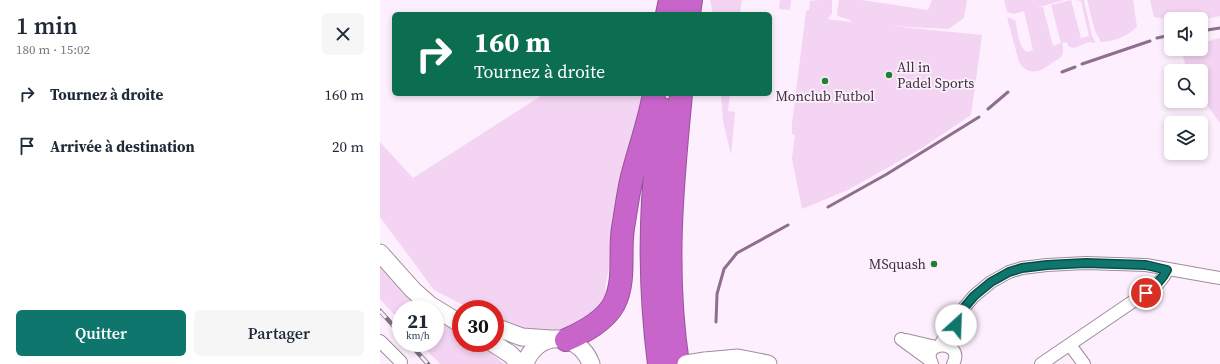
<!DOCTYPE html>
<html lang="fr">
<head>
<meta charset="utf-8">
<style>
  body { margin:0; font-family:"Source Serif 4",serif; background:#f6f6f7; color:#1f2937; height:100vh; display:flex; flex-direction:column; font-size:15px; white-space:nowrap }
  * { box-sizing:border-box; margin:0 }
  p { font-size:13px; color:#747a83 }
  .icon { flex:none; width:22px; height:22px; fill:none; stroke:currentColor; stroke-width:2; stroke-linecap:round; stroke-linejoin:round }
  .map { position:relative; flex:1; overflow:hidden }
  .details { display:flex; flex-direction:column; background:#fff; width:380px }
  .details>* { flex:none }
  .top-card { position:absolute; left:12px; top:12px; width:380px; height:84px; border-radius:6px; box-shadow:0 2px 6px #0003; background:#0b6e4f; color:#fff; overflow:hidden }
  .fabs { position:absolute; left:784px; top:12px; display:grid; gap:8px }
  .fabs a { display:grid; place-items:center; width:44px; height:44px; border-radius:6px; background:#fff; box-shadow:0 2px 6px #0003; font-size:20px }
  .speed { position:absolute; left:12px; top:300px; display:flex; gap:8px; font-size:20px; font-weight:700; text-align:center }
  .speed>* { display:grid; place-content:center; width:52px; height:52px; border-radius:50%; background:#fff; box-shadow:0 2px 6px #0003; line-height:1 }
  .speed small { font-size:10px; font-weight:400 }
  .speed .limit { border:6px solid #d22; background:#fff; color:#111 }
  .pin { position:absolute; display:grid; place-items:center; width:34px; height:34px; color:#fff; margin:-17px; border:2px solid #fff; border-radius:50%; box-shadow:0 1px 4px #0007 }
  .me { position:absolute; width:44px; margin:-22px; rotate:25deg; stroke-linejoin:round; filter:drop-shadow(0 0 3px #0008) }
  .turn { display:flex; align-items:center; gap:14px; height:84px; padding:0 16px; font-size:18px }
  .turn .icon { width:52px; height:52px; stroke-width:2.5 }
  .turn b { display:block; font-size:28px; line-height:34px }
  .round { display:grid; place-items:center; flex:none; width:42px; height:42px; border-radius:6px; background:#f6f6f7 }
  .summary { display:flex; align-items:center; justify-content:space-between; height:68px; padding:0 16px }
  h1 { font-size:24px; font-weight:600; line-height:30px }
  .primary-button { display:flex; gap:8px; margin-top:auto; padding:8px 16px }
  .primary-button a { flex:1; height:46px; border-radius:6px; background:#0f766e; color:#fff; font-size:16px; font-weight:600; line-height:46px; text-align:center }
  .primary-button a+a { background:#f6f6f7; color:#1f2937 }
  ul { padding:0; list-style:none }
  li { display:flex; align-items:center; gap:12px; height:52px; padding:0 16px }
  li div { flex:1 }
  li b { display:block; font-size:15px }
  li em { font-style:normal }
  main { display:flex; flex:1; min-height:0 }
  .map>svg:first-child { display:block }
</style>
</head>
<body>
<main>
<section class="details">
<div class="summary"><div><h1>1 min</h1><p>180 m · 15:02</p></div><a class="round"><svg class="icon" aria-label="close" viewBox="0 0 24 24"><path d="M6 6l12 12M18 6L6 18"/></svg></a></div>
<ul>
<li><svg class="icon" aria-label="right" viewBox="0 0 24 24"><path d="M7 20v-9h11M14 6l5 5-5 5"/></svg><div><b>Tournez à droite</b></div><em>160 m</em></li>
<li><svg class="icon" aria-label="arrive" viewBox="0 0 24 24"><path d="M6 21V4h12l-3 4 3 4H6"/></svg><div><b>Arrivée à destination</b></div><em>20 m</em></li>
</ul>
<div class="primary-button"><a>Quitter</a><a>Partager</a></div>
</section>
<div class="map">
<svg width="840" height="364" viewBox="0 0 840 364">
  <rect width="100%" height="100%" fill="#fdeffd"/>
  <path fill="#f3d4f2" d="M330,0h32l-2,14h-27z
    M400,0h11l-1,10 -11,-1z
    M439,0h13v14l-5,5 24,3 -1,-2 -12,-4 -1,-2 2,-14h23l66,10 4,-10h35l-3,18 -11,8 -5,3 -57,-3 91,9 -11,80 -49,33 -74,42 -46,19 -10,-50 3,-24 -3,-1v-10l14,-113 3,-1 1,-9z
    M624,0h60l-28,8 7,-1 10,39 8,-3 -10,-38 20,-5 10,38 8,-2 -8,-35 -6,-1h9l8,36 3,5v2l-6,-1 -15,6 -6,-2 -1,-4 -5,1c1,5 2,8 0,12 -1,3 -5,5 -7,6 -13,10 -26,17 -36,1l-12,-45 8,3c3,10 3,27 12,32l6,-2 -9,-39 -10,3 -7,-2z
    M707,0h46l4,27c-11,10 -22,14 -36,15l-6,-11z
    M770,0h70v16l-19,4v-1l-30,1 -17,-3z
    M840,38v85l-19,-26v-26h-14l-6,-22h20v-6z
    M164,94h97v12l-36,182 1,16 -31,27 -25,2 -28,-3 -27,-10v-11h-24l-37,-19 -54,-73v-75l33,36z
    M341,94h9l-2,17 7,1 -4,43 -8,-34z
    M0,266l39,43h-18v13l-21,-23z
    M70,325l11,7v11h18l25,21h-64l-20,-21h15v-17z"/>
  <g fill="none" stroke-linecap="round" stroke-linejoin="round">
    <path stroke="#906e90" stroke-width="3" d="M821,31l19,-3
      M777,38l14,-3
      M702,64l68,-23
      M682,72l13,-5
      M608,109l20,-17
      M448,207l59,-33 92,-57
      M336,322l1,-28 7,-25 13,-16 51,-28"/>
    <defs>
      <path id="street" d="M521,339l30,22
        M526,340l30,7
        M0,341l21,21
        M560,345l18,-30 16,-19 17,-14 18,-10 13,-4 25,-3 39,-2 60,2 74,13
        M690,345l14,19
        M552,364c-13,-25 34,-24 21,0
        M661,364l116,-79 7,-9 3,-6"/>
      <path id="secondary" d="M0,253l33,37 17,15 31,19
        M115,327l27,10 29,2
        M113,343l17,11 10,10
        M325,361l33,-3 30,6
        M145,364c11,-34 54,-33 66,0"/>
      <path id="highway" d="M287,14l3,-14
        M309,14l2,-14
        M186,340c18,-8 39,-19 48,-36 12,-24 5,-52 9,-76 3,-17 5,-35 9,-51 7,-28 17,-55 22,-83
        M279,364c-7,-54 -9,-109 -6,-164 2,-30 6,-61 9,-91
        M298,364c-14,-92 -6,-178 3,-270"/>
    </defs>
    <use href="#street" stroke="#9e8d9d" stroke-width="14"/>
    <use href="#secondary" stroke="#9e8d9d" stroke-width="19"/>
    <use href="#highway" stroke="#965498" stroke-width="24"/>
    <use href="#street" stroke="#fff" stroke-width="12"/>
    <use href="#secondary" stroke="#fff" stroke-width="17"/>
    <use href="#highway" stroke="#c865cb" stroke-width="22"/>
    <defs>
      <path id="rail" d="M0,311l21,23
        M29,343l19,21"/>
    </defs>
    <use href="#rail" stroke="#7c747c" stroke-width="4.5"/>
    <use href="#rail" stroke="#fdeffd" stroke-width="3" stroke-dasharray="9" stroke-linecap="butt"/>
    <defs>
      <path id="secondary-bridge" d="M306,364l19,-3"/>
    </defs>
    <use href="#secondary-bridge" stroke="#9e8d9d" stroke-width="19" stroke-linecap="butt"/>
    <use href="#secondary-bridge" stroke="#fff" stroke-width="17"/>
  </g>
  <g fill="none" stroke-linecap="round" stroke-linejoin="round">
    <defs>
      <path id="route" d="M576,325l2,-10 16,-19 17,-14 18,-10 13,-4 25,-3 39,-2 60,2 21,5c-5,10 -12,16 -21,23"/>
    </defs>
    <use href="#route" stroke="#0a4d48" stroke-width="10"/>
    <use href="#route" stroke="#0f766e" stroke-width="7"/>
  </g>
  <g fill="#208133" stroke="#fdeffd" stroke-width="1.5">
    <circle cx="509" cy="75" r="4"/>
    <circle cx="445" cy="81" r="4"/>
    <circle cx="554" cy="264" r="4"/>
  </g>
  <g text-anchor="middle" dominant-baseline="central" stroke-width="3.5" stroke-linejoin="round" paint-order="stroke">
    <g font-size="14" fill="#393339" stroke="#fdeffd" text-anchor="start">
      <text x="517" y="67">All in<tspan x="517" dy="16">Padel Sports</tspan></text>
      <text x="445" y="96" text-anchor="middle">Monclub Futbol</text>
      <text x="546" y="264" text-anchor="end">MSquash</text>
    </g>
  </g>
</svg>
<div class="fabs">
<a><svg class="icon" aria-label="sound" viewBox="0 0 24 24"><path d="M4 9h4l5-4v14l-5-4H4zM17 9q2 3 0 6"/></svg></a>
<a><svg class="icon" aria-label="search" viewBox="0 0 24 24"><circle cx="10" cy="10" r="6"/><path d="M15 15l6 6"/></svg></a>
<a><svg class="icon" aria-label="layers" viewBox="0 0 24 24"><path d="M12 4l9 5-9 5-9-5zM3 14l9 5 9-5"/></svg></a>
</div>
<div class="speed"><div>21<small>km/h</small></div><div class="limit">30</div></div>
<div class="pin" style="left:766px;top:293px;background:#d93025"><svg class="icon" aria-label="arrive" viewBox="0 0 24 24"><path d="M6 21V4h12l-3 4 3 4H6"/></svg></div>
<svg class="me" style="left:576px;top:325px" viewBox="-20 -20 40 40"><circle r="19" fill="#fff"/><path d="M0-13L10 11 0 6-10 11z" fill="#0f766e"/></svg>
<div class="top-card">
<div class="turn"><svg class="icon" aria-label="right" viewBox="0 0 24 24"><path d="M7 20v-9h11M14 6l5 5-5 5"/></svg><div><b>160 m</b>Tournez à droite</div></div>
</div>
</div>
</main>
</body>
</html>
